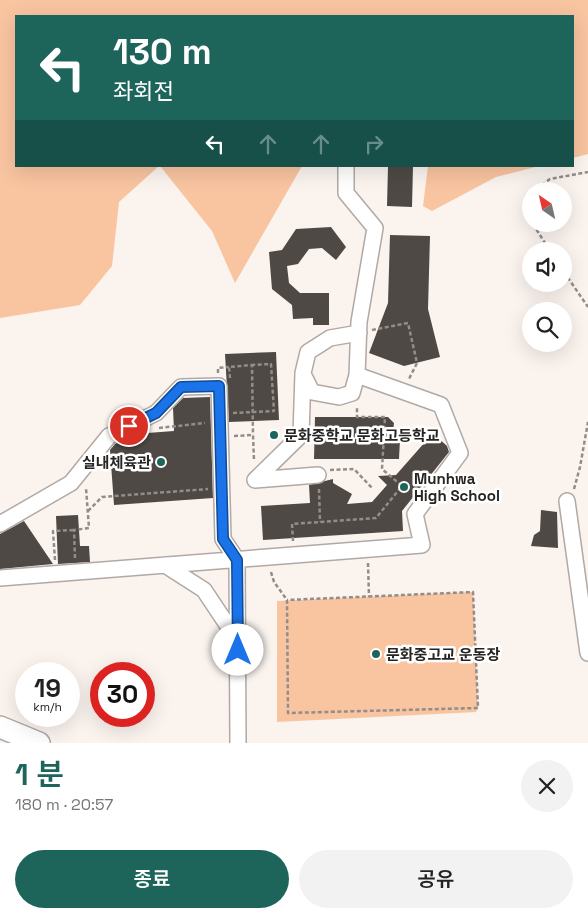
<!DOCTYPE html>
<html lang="ko">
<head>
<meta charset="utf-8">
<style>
  body { margin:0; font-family:"Space Grotesk","Noto Sans KR",sans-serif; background:#f2f2f2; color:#222; height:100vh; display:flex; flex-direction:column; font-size:19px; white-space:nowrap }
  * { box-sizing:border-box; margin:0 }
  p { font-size:16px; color:#767676 }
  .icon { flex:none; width:28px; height:28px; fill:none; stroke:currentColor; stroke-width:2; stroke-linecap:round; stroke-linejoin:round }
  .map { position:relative; height:743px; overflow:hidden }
  .side { display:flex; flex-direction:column; background:#fff; flex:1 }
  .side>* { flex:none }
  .hud { position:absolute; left:15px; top:15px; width:559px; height:152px; border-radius:0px; box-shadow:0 5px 20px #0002; background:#1d655b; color:#fff; overflow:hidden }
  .needle { width:32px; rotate:326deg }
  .buttons { position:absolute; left:522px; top:182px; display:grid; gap:10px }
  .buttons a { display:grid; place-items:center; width:50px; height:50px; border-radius:50%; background:#fff; box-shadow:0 5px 20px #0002; font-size:25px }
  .speed { position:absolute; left:15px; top:662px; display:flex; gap:10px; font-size:25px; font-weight:700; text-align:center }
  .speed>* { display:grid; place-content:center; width:65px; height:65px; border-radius:50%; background:#fff; box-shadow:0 5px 20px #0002; line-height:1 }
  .speed small { font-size:12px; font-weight:400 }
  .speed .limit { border:8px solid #d22; background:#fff; color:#111 }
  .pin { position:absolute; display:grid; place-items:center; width:42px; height:42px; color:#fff; margin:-21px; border:2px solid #fff; border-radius:50%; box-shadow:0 1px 5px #0007 }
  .me { position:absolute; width:55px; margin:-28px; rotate:0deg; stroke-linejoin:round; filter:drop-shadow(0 0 4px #0008) }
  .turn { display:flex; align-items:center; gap:18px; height:105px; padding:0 15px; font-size:22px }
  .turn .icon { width:65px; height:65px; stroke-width:2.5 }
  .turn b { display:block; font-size:35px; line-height:42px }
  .lanes { display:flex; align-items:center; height:48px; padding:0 15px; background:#0003; justify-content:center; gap:25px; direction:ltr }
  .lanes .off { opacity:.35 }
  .round { display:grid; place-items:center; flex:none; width:52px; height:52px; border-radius:26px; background:#f2f2f2 }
  .summary { display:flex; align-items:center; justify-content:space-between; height:85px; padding:0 15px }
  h1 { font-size:30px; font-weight:600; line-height:38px; color:#1d655b }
  .action { display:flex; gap:10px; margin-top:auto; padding:10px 15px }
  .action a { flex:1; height:58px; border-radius:30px; background:#1d655b; color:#fff; font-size:20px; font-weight:600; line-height:58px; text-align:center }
  .action a+a { background:#f2f2f2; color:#222 }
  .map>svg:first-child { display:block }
</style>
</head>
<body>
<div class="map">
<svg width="588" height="743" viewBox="0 0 588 743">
  <rect width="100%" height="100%" fill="#faf3ee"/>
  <path fill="#f9c4a0" d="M0,0h588v154l-15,4 -1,-142h-556v150h143l-40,36 -7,64 -32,39 -80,13z
    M160,166h142l-67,117 -23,-52z
    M428,166h111l-43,11 -64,34 -9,-5z
    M473,592l5,116 -2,4 -199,10v-121z"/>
  <path fill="#4e4945" d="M388,166h25l-1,41 -25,-1z
    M331,227l15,20 -10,13 -14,-12 -13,1 -11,15 -11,2 2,17 11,10h29v32h-16v-7l-20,1 -1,-14 -20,-16 -3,-37 13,-2 14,-21z
    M390,235l40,1 -2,73 12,48 -36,9 -35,-13 19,-50z
    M276,352l3,68 -50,2 -4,-68z
    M210,397l3,101 -99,7 -4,-55 5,-6 19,-10 40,-3 -1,-23 10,-10z
    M315,417h73l6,6 -1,9 7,7 -1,20h-85z
    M433,433l14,13 2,6 -47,59 1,20 -140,9 -2,-34 49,-3 -1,-18 24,-6v4l19,11 -5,10 25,-2 15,-17 -9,-9 18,-1z
    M541,510l16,2 1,36 -27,-2 3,-11 6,-4z
    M78,515l2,31h9l1,16 -32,2 -2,-48z
    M24,521l29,43 -53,5v-35z"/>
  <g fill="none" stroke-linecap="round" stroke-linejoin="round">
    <defs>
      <path id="street" d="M304,376l8,16 27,5 13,-4 5,-18
        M255,480l46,-45 2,-62 5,-21 22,-14 29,-5
        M255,480l63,-5
        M567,501l21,152
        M0,524l71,-41 38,-47 47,-23 25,-26 38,-1 4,153 14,21 1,183
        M165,565l39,25 28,42 2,12
        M0,578l422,-33 -7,-31 45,-61 -19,-48 -84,-30 2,-53 16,-94 -29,-35v-26"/>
      <path id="secondary" d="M0,727l39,16"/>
    </defs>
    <use href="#street" stroke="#b0a9a5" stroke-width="18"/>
    <use href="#secondary" stroke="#b0a9a5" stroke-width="24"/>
    <path stroke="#928d8a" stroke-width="2.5" stroke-dasharray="4 2.5" stroke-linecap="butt" d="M531,221l-5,-9v-16l24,-17 38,-7
      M533,224l17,27
      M564,272l24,35
      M372,330l36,-7 9,40 -8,16
      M218,373v-5l11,-1
      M230,378l-1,-11 23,-2 1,70
      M233,413l41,-2 -3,-47 -19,1
      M159,428l46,-5
      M234,436l19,-1 1,25
      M330,470l24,-1 19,20
      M319,489l1,33
      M574,489l6,-22 8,-45
      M88,511l14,-14 106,-8
      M293,541l-1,-17 84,-6 26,-32 -20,-17 3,-52h-28v-11
      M75,558l-1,-28 15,-2 -3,-40
      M55,560l-2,-29 21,-1
      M368,563l1,34
      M271,572l3,10 13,18 1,113 190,-5 -5,-116 -186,8"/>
    <use href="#street" stroke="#fff" stroke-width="15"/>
    <use href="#secondary" stroke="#fff" stroke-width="21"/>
  </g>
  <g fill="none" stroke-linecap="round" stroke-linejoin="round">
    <defs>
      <path id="route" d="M129,426l27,-13 25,-26 38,-1 4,153 14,21 1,90"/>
    </defs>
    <use href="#route" stroke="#114b97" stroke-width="12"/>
    <use href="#route" stroke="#1a73e8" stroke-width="9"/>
  </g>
  <g fill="#1d655b" stroke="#fff" stroke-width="2">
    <circle cx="274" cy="435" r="5"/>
    <circle cx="161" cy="462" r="5"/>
    <circle cx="404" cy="487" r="5"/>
    <circle cx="376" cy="654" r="5"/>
  </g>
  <g text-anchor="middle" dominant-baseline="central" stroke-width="5" stroke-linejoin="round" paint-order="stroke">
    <g font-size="15" font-weight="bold" fill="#272523" stroke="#fff" text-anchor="start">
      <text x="284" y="435">문화중학교 문화고등학교</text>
      <text x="151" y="462" text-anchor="end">실내체육관</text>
      <text x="414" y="478">Munhwa<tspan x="414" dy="17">High School</tspan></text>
      <text x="386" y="654">문화중고교 운동장</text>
    </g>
  </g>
</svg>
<div class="buttons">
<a><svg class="needle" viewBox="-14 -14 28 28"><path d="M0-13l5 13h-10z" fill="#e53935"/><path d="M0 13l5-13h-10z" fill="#767676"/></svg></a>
<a><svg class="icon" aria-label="sound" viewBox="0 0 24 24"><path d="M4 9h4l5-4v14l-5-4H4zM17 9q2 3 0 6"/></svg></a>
<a><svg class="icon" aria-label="search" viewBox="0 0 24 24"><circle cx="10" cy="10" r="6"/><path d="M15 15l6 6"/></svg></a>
</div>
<div class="speed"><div>19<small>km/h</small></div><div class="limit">30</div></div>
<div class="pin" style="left:129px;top:426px;background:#d93025"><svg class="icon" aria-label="arrive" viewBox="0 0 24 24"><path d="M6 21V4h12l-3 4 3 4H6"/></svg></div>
<svg class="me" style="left:238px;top:650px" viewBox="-20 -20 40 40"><circle r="19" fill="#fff"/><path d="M0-13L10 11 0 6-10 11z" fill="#1a73e8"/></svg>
<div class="hud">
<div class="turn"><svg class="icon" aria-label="left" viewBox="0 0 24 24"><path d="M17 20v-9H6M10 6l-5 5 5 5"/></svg><div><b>130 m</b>좌회전</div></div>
<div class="lanes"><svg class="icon" aria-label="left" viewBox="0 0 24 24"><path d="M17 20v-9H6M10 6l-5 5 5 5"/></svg><svg class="icon off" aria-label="ahead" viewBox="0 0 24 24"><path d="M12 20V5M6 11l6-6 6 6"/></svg><svg class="icon off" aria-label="ahead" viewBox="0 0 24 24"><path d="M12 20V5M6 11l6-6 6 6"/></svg><svg class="icon off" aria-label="right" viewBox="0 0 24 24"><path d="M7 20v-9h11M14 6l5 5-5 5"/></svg></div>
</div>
</div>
<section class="side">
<div class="summary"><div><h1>1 분</h1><p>180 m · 20:57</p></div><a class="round"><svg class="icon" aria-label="close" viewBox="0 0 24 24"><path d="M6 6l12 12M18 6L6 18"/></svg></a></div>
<div class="action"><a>종료</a><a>공유</a></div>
</section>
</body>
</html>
